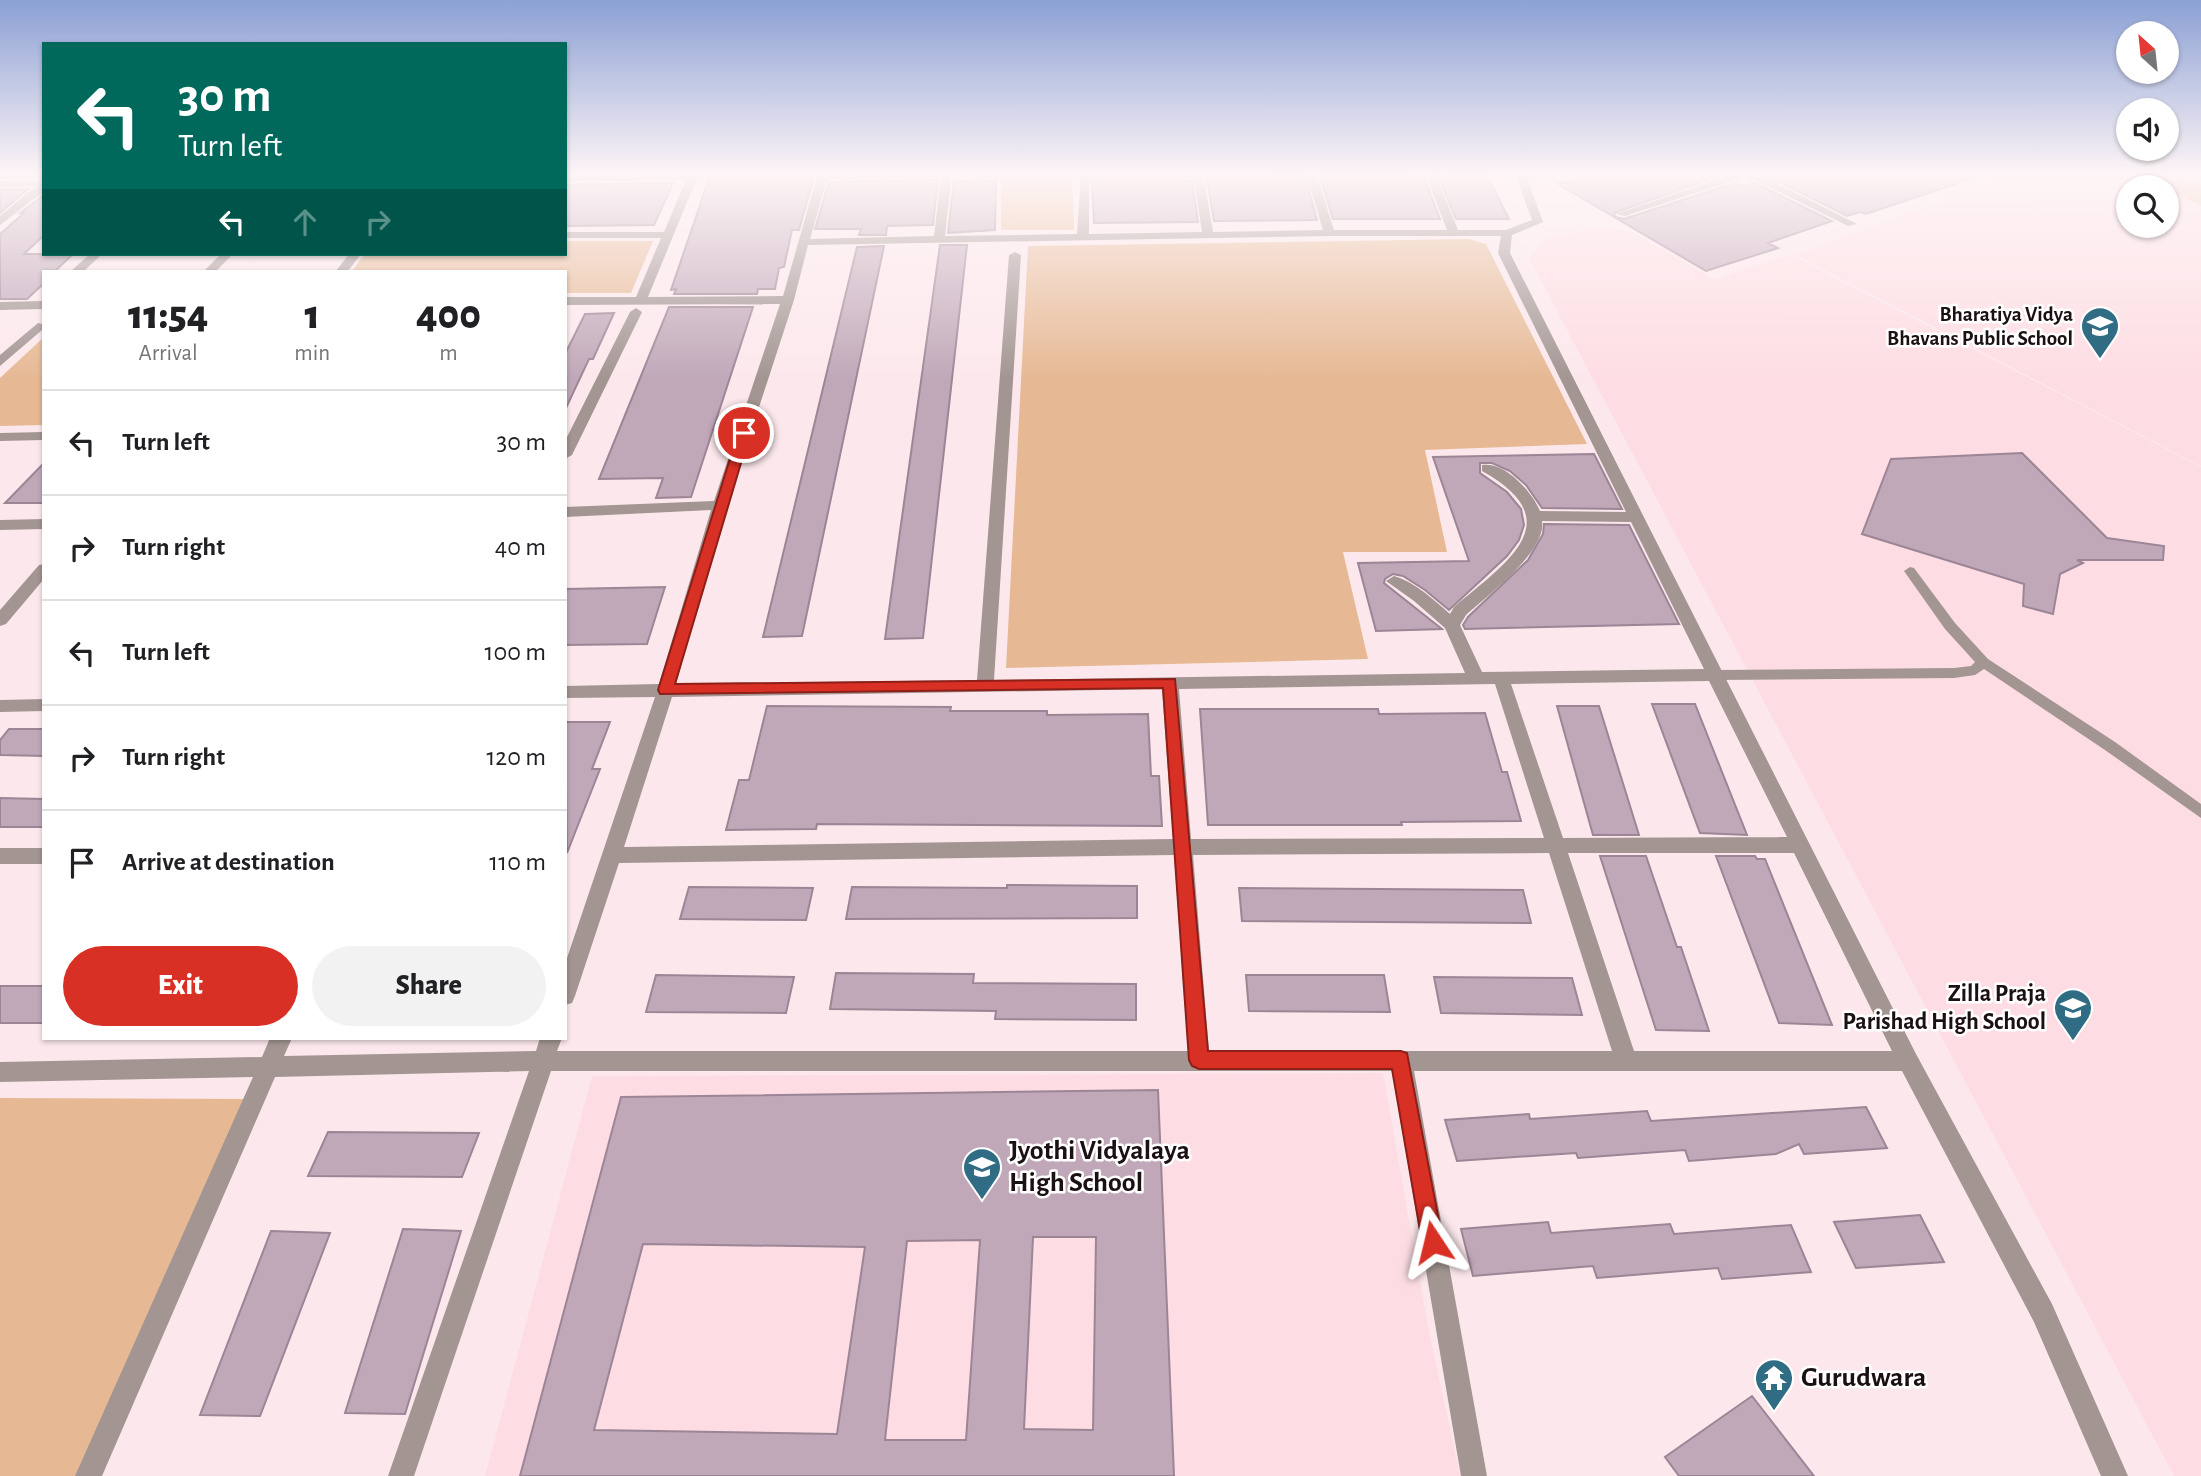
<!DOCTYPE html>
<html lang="en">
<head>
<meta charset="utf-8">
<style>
  body { margin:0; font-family:"Alegreya Sans",sans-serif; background:#f2f2f2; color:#202124; height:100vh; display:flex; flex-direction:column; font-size:26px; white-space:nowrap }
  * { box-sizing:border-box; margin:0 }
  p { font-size:23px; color:#757577 }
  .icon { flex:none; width:38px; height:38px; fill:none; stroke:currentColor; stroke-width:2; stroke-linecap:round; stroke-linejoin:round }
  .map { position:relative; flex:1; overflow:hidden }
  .drawer { position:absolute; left:42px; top:270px; width:525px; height:770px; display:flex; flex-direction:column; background:#fff; border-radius:0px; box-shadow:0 2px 5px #0004 }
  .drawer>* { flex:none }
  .top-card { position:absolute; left:42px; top:42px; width:525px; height:214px; border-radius:0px; box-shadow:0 2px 5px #0004; background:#00695c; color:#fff; overflow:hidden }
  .needle { width:46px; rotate:333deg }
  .fabs { position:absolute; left:2116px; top:21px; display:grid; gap:14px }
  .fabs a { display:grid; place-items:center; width:63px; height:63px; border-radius:50%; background:#fff; box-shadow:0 2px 5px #0004; font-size:35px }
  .pin { position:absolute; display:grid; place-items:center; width:60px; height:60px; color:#fff; margin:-30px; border:4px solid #fff; border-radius:50%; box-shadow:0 2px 7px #0007 }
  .me { position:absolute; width:77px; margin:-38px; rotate:350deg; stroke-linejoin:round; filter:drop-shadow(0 0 5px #0008) }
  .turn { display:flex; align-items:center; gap:24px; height:147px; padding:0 21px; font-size:32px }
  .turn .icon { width:91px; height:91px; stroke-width:2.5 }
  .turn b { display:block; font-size:49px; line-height:60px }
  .lanes { display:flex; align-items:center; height:66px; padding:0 21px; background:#0003; justify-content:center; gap:35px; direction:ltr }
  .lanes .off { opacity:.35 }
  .eta { display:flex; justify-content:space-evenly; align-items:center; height:119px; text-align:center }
  .eta b { font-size:42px; font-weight:800; line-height:49px }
  .action { display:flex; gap:14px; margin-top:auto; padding:14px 21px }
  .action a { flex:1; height:80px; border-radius:42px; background:#d93025; color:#fff; font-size:28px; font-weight:800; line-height:80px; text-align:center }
  .action a+a { background:#f2f2f2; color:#202124 }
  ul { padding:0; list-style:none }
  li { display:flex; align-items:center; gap:21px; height:105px; padding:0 21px; border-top:2px solid #e0e0e0 }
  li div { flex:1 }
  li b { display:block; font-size:26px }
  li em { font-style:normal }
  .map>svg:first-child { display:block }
</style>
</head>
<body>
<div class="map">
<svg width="2201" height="1476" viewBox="0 0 2201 1476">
  <rect width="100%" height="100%" fill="#fce8ec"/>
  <path fill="#fddde3" d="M2016,173h105l36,14h-29v39h38l1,-35 34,14v261l-405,-211z
    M1592,228l38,3 84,48 77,-24 410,212v1009h-27l-645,-1218 17,-19z
    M1383,1073l45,253 32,150h-975l107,-400z"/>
  <path fill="#e6b994" d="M1001,173h114h-43l2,57h-73z
    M2121,173h47l33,12v20l-34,-14 -1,-4h-9z
    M1469,239l17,5 101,200 -162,6 22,102h-104l25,107 -362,9 22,-422z
    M565,241h88l-22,52h-66v-22h-213l13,-17h200z
    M44,337v88l-44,1v-48z
    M0,1098l264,1 -175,377h-89z"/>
  <path fill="#c0a8b8" stroke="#9c8595" stroke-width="2" fill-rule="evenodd" d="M0,173h44v4l-44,1z
    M711,173h104l-16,57h-7l-8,37 -5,1 -4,21h-17l-1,5h-83l2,-5 -5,1z
    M1209,173h95l13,47 -103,1 -8,-47z
    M1319,173l104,2 17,44h-107z
    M1602,173h113l6,2 -107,38 1,4 9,2 111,-36 8,3 12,-3 77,38 -64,22 10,5 -72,23 -148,-87z
    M1788,173h187l1,4 -110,37 -6,-2 -13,4 -76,-38z
    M1486,174l23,45h-53l-18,-44z
    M1130,177l62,4 6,41 -104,1 -2,-43z
    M938,180l-5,45 -46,1 -1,9h-27l2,-6h-46l14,-47z
    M996,180l-1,50 -47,3 6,-52z
    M673,183l-19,42 -89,1v-41z
    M28,189l-28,24v-23z
    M44,195v40l-20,19h49l-18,17h-11v12l-17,16h-27v-65l24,-21h-4z
    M940,245h27l-44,393 -38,1z
    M884,246l-82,390 -39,1 94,-390z
    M669,307h84l-62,190 -35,1 7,-20 -64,1z
    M614,313l-21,46h-4l-24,51v-56l20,-40z
    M2022,453l85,85 57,8 -1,14h-86l6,3 -23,11 -7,40 -30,-8 1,-22 -162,-50 29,-75z
    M1594,454l28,55 -80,-1 -16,-23 -16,-14 -18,-8h-12v10l27,19 14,17 3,16 -5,15 -12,16 -58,54 -24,-20 -22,-14 -10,-2 -8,5 -1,4 58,46 -66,2 -18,-68 111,-2 -36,-104z
    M44,463v40h-39z
    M1544,524l85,1 50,99 -214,5 -2,-4 5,-8 60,-57 15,-26z
    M665,587l-18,57 -82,1v-56z
    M1652,704h43l52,131 -47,-2z
    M767,706l184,1 -1,4h97v4l101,-1 3,62h8l3,50 -345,-2 -1,5 -90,1 13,-50h10z
    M1557,706h42l40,129h-46z
    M1200,709h178l1,5 106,-1 17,59h5l14,49 -120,1 1,3h-194z
    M565,722h45l-18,47h8l-33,84z
    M9,729h35v27l-44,-1v-15z
    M0,798l44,1v28h-44z
    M1600,856h46l31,91h4l28,84 -53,-1z
    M1716,856h39l2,3h8l67,166 -53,-2z
    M1007,885l130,1v32l-291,1 6,-32 155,1z
    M689,887l124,1 -7,32 -126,-1z
    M1239,888l284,2 8,33 -289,-2z
    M836,973l138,1 -1,9 163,1v36l-141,-1 1,-8 -166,-2z
    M656,975l138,2 -8,36 -140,-1z
    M1246,975h138l6,37 -141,-1z
    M1434,977l138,1 10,37 -141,-2z
    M0,986h44v37h-44z
    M1158,1090l16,386h-654l101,-379zM1033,1237h63l-3,193 -69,-1zM980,1240l-14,200h-81l22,-199zM643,1244l222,3 -28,187 -243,-4z
    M1866,1107l21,41 -83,6 -5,-10 -23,10 -87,7 -4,-11 -107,8 -2,-5 -119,8 -12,-41 84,-6 1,5 117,-8 4,10z
    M328,1132l151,1 -17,44 -154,-1z
    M1920,1215l24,47 -88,6 -22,-46z
    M1548,1222l3,11 119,-9 4,10 117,-9 20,47 -89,7 -4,-11 -121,10 -4,-12 -120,10 -12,-47z
    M403,1229l58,2 -56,183 -60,-1z
    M271,1231l59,2 -70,183 -60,-1z
    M1752,1396l62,80h-135l-14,-19z"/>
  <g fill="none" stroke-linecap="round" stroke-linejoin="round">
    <path fill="#a29592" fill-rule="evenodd" d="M1910,567l4,1 41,55 33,36 127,83 86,62v14l-96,-68 -121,-81 -9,6 -21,3 -239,2 -7,-5 7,-5 239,-2 17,-2 4,-4 -30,-33 -41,-58z"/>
    <path fill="#a29592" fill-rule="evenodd" d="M699,173l-51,124 135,-1 35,-123h134l-7,63 132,-2 4,-61h40l-5,3 -27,2v56l113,-2 -8,-54 -60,-2 -5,-3h74l10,59 110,-2 -17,-57h10l18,57h113l-22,-57h10l23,57h48l26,-10 -17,-47h10l18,49 -31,13 -2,18 406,801 136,250 76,172h-27l-67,-154 -132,-251h-488l73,405h-26l-69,-405h-841l-137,405h-26l141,-405 -254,6 -173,399h-27l178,-399 -253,5v-20l262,-5 8,-19h22l-8,18 252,-5 4,-13h22l-5,13h631l-14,-196 -555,8 -44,133 -3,7 -7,2v-41l90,-267 -90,1v-12l94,-2 52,-174 -146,7v-10l149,-6 66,-197 -215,1v-8h71l25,-59h-96v-6h99l22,-52 -121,1v-6zM941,177l-7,59 -124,3 17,-60zM1329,236h172l-3,17 128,259 -86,-1c-8,-19 -35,-50 -58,-46v6c91,51 23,92 -28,136l-4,7c-16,-14 -35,-32 -56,-38l-8,5 28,20 31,27 20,45 -471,7 27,-425 -6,-3 -6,3 -32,425 -301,4 51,-179 67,-205 14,-55zM1542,521l89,1 73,147 -222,3 -22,-47 6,-10c21,-19 81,-64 76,-94zM1709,681l78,156 -224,1 -52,-154zM1495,684l49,154 -353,1 -12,-150zM1162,689l11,150 -549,8 48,-150zM1549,853l63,198h-403l-16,-196zM1568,853h226l98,198h-258z
      M1736,173h20l101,51 -9,2 -101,-50 -122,40 -9,-2z
      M44,180v11l-44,34v-9l36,-30 -36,1v-6z
      M90,254h12l-18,17h-13z
      M221,254h12l-17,17h-12z
      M349,254h12l-13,17h-12z
      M44,301v8l-44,1v-8z
      M636,308l6,4 -70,143 -7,4v-18l65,-129z
      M38,323l4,1v6l-42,36v-11z
      M44,432v8l-44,1v-8z
      M44,519v10l-44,1v-10z
      M44,564v15l-38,45 -6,2v-16l39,-45z
      M44,699v12l-44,1v-12z
      M0,848h44v16h-44z"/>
  </g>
  <linearGradient id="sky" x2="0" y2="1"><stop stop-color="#8ba0d4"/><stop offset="0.46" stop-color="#fef5f6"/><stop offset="1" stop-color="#fef5f6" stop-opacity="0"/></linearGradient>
  <rect width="2201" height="379" fill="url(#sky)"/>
  <path fill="#d93025" stroke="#8d1f18" stroke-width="2" d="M744,429l6,4 -75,251 500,-5 33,372h193l6,2 36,189 -3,7 -7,4 -8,-4 -3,-7 -30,-173h-193l-7,-3 -3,-6 -26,-372 -503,6 -2,-4 80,-257z"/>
  <defs>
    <symbol id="school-pin" viewBox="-11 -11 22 30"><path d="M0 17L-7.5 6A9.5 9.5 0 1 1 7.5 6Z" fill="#306d84" stroke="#fff"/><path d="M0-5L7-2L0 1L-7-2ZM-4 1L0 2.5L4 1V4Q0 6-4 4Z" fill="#fff"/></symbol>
    <symbol id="temple-pin" viewBox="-11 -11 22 30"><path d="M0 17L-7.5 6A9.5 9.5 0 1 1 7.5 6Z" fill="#306d84" stroke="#fff"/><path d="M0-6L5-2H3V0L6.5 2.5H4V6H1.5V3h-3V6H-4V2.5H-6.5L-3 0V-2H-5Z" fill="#fff"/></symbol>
  </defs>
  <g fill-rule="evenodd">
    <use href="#school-pin" x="2078" y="304" width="44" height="60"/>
    <use href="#school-pin" x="2051" y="986" width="44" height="60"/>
    <use href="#school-pin" x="960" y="1145" width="44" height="60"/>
    <use href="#temple-pin" x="1752" y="1356" width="44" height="60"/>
  </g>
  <g text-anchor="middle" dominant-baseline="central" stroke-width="5" stroke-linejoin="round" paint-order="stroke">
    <g font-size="21" font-weight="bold" fill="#1b1012" stroke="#fff" text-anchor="end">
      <text x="2073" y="314">Bharatiya Vidya<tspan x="2073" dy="24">Bhavans Public School</tspan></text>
    </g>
    <g font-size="24" font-weight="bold" fill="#1b1012" stroke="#fff" text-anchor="end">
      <text x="2046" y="994">Zilla Praja<tspan x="2046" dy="28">Parishad High School</tspan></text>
    </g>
    <g font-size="28" font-weight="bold" fill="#1b1012" stroke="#fff" text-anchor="start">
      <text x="1009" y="1151">Jyothi Vidyalaya<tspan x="1009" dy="32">High School</tspan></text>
      <text x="1801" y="1378">Gurudwara</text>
    </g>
  </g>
</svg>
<div class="fabs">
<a><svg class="needle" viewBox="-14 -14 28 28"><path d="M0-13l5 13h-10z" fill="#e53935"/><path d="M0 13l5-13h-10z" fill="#757577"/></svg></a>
<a><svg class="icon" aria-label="sound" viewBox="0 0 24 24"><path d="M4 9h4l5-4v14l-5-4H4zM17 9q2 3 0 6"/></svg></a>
<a><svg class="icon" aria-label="search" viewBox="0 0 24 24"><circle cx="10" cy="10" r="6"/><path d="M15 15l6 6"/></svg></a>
</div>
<div class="pin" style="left:744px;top:433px;background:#d93025"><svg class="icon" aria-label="arrive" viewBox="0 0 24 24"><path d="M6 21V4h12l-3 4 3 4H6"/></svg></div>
<svg class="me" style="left:1433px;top:1242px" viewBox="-20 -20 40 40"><path d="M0-17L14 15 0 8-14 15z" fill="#d93025" stroke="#fff" stroke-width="4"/></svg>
<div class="top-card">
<div class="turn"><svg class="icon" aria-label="left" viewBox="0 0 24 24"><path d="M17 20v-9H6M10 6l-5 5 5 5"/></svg><div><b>30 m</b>Turn left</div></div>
<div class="lanes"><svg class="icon" aria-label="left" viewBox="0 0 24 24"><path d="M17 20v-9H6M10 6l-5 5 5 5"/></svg><svg class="icon off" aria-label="ahead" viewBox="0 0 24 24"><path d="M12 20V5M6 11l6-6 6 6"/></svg><svg class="icon off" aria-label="right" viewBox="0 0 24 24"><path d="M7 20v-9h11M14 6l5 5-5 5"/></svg></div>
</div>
<section class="drawer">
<div class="eta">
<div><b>11:54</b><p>Arrival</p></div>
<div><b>1</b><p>min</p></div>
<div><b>400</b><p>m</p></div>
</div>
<ul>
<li><svg class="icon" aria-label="left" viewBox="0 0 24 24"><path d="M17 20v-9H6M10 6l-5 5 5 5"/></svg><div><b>Turn left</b></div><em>30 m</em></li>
<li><svg class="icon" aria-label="right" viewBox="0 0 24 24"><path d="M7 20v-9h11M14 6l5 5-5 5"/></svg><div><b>Turn right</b></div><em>40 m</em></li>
<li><svg class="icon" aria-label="left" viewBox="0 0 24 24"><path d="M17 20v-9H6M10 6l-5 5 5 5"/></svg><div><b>Turn left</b></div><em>100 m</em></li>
<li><svg class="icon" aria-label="right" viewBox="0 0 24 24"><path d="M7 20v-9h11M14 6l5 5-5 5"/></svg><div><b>Turn right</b></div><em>120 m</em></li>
<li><svg class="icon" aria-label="arrive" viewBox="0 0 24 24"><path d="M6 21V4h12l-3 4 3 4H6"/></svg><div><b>Arrive at destination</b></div><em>110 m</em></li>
</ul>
<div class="action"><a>Exit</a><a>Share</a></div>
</section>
</div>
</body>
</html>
